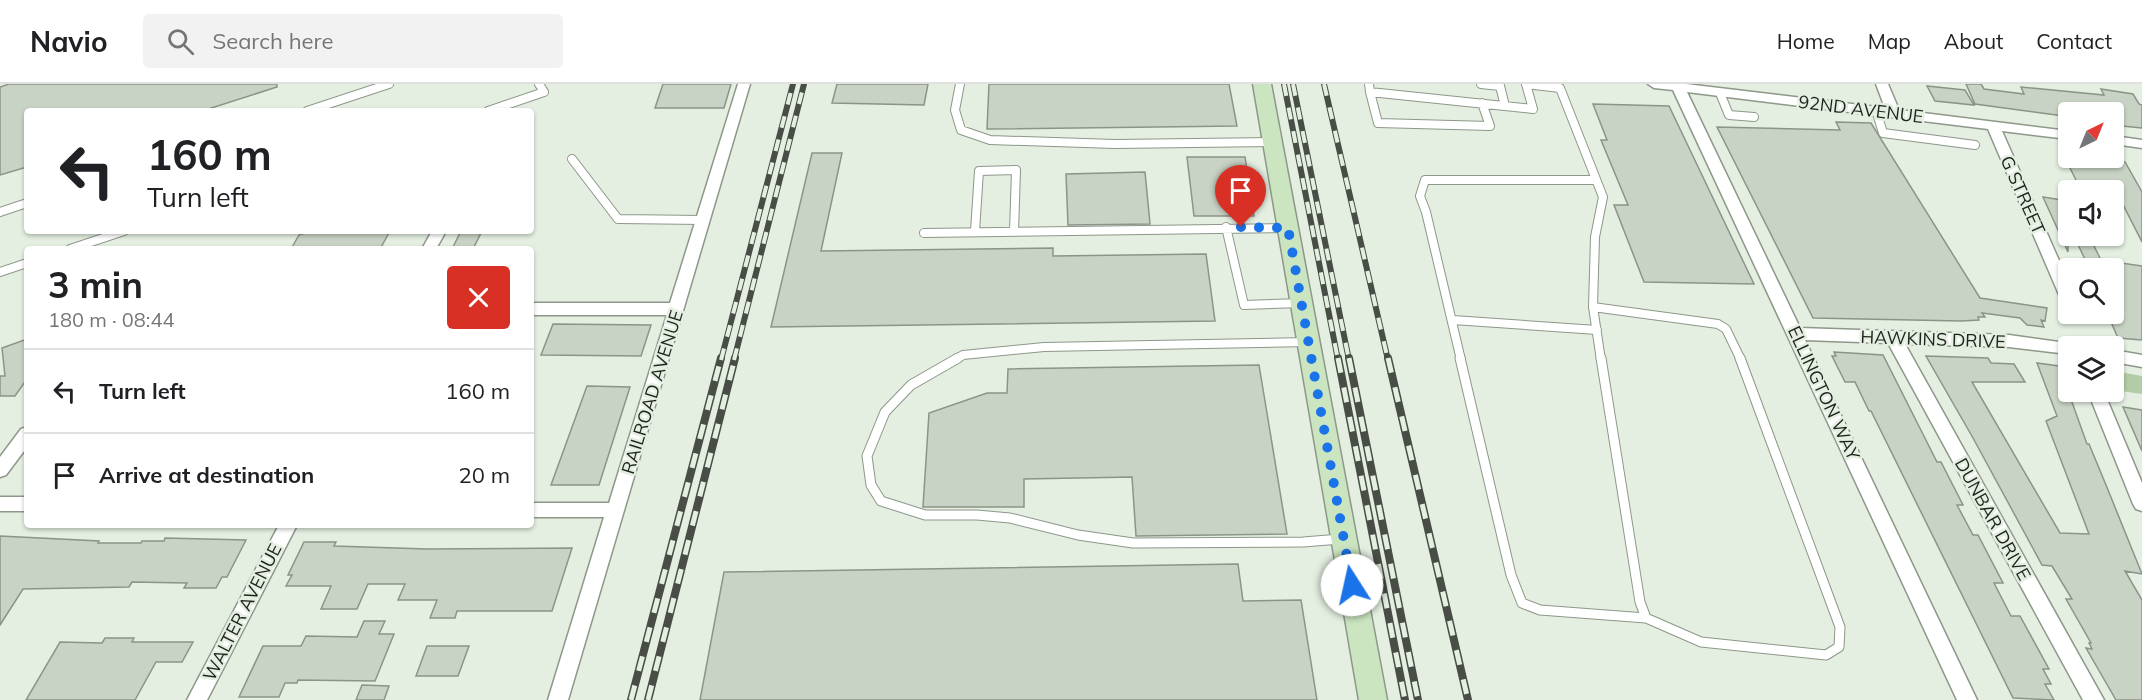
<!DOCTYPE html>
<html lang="en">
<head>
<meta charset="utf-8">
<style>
  body { margin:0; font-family:Mulish,sans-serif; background:#f2f2f2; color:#202124; height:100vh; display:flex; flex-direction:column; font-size:22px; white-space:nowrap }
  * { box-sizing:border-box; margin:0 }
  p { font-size:20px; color:#757577 }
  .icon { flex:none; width:33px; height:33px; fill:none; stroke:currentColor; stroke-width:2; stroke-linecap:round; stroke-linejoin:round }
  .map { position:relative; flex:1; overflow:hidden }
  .sheet { position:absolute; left:24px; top:162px; width:510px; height:282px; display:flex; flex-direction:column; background:#fff; border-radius:6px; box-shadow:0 2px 4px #0004 }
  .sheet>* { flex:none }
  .hud { position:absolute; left:24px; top:24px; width:510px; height:126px; border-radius:6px; box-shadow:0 2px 4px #0004; background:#fff; color:#202124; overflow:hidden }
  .needle { width:39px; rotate:43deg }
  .fabs { position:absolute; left:2058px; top:18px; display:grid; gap:12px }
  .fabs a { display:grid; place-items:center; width:66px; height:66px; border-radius:6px; background:#fff; box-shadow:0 2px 4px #0004; font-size:30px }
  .pin { position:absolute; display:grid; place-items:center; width:51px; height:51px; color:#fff; margin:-62px -26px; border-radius:50% 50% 50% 0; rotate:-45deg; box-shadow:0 0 6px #0007 }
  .pin .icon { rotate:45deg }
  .me { position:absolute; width:66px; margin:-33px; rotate:350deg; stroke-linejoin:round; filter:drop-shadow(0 0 4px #0008) }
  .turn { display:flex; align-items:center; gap:21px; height:126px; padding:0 24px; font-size:27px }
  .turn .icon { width:78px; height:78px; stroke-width:2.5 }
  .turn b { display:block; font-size:42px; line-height:51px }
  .round { display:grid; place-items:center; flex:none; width:63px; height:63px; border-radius:6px; background:#f2f2f2 }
  .summary { display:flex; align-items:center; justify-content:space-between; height:102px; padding:0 24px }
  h1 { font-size:36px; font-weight:700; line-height:45px }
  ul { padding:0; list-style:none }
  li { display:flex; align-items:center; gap:18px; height:84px; padding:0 24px; border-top:2px solid #e0e0e0 }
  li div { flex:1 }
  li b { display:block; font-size:22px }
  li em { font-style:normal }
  header { display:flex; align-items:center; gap:36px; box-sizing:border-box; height:84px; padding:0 30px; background:#fff; border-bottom:2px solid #e0e0e0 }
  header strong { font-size:28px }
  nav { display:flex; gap:33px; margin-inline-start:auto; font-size:21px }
  .search { width:420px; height:54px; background:#f2f2f2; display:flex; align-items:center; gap:15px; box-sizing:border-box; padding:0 21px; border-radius:6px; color:#757577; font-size:22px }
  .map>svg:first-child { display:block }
</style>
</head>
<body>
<header>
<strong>Navio</strong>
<div class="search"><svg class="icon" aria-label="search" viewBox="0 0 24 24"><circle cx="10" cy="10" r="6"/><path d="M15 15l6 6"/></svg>Search here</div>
<nav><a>Home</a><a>Map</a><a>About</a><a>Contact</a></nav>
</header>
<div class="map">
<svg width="2142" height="616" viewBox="0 0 2142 616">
  <rect width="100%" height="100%" fill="#e4efe1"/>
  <path fill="#b1cca7" d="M2114,287l28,5v18l-28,-4z"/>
  <path fill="#c9d3c5" stroke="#8b9487" stroke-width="1.5" d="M9,0h268v3l-75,24h-175v56l-27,8v-88z
    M663,0h68l-7,24h-69z
    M837,0h91l-4,21 -92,-2z
    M989,0h240l8,42 -250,3z
    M1966,0h15l3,5 40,5 -3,-7 83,8 -3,-6 32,5 6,10 3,1v23l-20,-2 -8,-14h-53l3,4 -89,-12z
    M1927,2l38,4 9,15 -39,-4z
    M1593,20l76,2 85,178 -110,-2 -30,-77h14l-27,-65h6z
    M1836,38l35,1 109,175 67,10 -2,13 -4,-1 3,7 -17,-2 -7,-7 -38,-5 3,4h-7l1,3 -18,1 -148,-3 -96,-191 123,3z
    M812,69h30l-21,98 232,-3v8l153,-2 9,67 -444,6z
    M1187,73h58l9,59h-60z
    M2065,74h27l33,4 17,30v50l-23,-45 -5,-1v-6h-33z
    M1145,88l5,52 -82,1 -2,-51z
    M2043,113l25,4v51z
    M310,147h80l-10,18h-89l8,-14z
    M461,147h21l-9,18h-21z
    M2074,152h15l16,32h-16z
    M2114,178l28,4v74l-24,-2 -10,-23 6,1z
    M553,240l98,1 -10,31 -100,-1z
    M27,255v40l-12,17h-15v-20h5l-3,-28z
    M1834,268l49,3 54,107h4l22,43h-6l16,30h5l25,48h-9l17,33h9l29,53h-6l8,15h-6l9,16 -41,-2 -142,-287h-2l-14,-29h-10l-13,-26h4z
    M1926,272l62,2 3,5 23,1 11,18h-53l88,151 29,1 -43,-113 11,-5 -20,-53 22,3 28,78h2l17,41 36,89 -17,-3 17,29v100h-26l-30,-52 6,1 -3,-6h2l-25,-44h6l-20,-33 -10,-1 -69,-127z
    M1259,281l28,169 -151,2 -4,-59 -108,2v28h-101l6,-94 58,-20h20l1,-24z
    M587,302l43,1 -31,98h-48z
    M2123,323l19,3v41z
    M0,452l99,5 -1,2h43l1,-2h22l1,-3 81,2 -19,37h-5l-6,11h-32l3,-5 -55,-1 -3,5 -106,2 -23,36z
    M304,458h32l-2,4 93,3 145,-1 -20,63h-95l-2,7h-25l7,-18h-39l7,-16h-37l-11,25h-36l10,-23h-45l6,-11h-4z
    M1238,480l5,37 58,-1 16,100h-617l24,-128z
    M364,537h21l-6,13h15l-19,47 -77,-1 -1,3h-12l-6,14h-40l24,-51h38l5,-10 51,1z
    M105,554h29l-2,4h61l-11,20h-26l-21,38h-109l34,-58 42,1z
    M427,562h42l-11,30h-42z
    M362,601l27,1 -5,14h-28z"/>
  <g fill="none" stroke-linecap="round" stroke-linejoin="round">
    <defs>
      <path id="service-far1" d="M960,0l-5,26 6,20 29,10 125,4 157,-2
        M1369,0l1,8 163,17 -7,-25
        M1481,0l19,2 5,20
        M1526,0l34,4 43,109 -8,40 -2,70
        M1370,8l8,31 112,3 -8,-23
        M1720,9l9,22 25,2
        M1876,26l7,23 92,12
        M307,27l82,-27
        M488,27l56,-19 -5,-8
        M572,75l46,60 85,1
        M0,128l27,-9
        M1226,143l18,78 58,-2
        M975,147l4,-60 37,-1 -2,62
        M924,149l363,-5
        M70,165l54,-18
        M0,188l27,-9
        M1593,223l125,17 8,5 15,31
        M1593,223l8,53
        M1453,236l144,10
        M955,276l8,-5 81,-8 264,-5
        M1461,276l-35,-148 -6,-16 5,-16h171"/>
      <path id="service" d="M958,274l-47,27 -26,27 -18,44 4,29 10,16 44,14h52l33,3 68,17 55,8 170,-1 38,-3
        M1460,274l51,217 11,28 18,7 106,8
        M1601,274l39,244 6,16 55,24 125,13 13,-8 1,-20 -100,-269"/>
      <path id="minor" d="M738,0h12l-182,616h-20l56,-183h-73v-14h78l58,-188h-136v-12h139z
        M1648,0h38l199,24 -9,-24h12l11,26 169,21v8l-66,-8 66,150v22l-5,-2 -3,-4 -72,-168 -301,-37 113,236 209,7 65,9 1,2h-7v8l-59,-7 -104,-3 199,356h-21l-195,-357 -83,-3 172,360h-20l-284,-610 -19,-2z
        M2114,52l28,4v8l-28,-4z
        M432,147h14l-10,18h-14z
        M2114,266l28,5v12l-28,-5z
        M2088,308h16l38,91v28l-6,-2 -3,-5z
        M27,343v20l-21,28 -6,2v-20l21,-28z
        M0,413h27v14h-27z
        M279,441h18l-90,175h-20z"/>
      <path id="secondary" d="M1253,0h18l116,616h-28z"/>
    </defs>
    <use href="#service-far1" stroke="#8d978a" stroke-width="10"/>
    <use href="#service" stroke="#8d978a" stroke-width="11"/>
    <use href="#minor" stroke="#8d978a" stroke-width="3"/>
    <use href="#secondary" stroke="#8d978a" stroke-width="3"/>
    <use href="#service-far1" stroke="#fff" stroke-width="8"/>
    <use href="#service" stroke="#fff" stroke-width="9"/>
    <use href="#minor" fill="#fff" fill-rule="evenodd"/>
    <use href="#secondary" fill="#cbe5c0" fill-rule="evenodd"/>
    <defs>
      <path id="rail-far1" d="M1284,0l54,276
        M1293,0l56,276
        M1324,0l64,276
        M721,276l72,-276
        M734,276l70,-276"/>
      <path id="rail" d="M1338,274l67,342
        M1349,274l69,342
        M1388,274l80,342
        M631,616l90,-342
        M648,616l87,-342"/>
    </defs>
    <use href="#rail-far1" stroke="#484d46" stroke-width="6"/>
    <use href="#rail" stroke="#484d46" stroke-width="8"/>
    <use href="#rail-far1" stroke="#e4efe1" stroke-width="4" stroke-dasharray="12" stroke-linecap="butt"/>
    <use href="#rail" stroke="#e4efe1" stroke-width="5" stroke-dasharray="15" stroke-linecap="butt"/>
  </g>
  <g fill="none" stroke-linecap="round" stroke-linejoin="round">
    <path stroke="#1a73e8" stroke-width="10" stroke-dasharray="0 18" d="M1241,143l47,1 64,357"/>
  </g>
  <g text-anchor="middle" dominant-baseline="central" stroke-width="5" stroke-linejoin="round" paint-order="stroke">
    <g font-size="18" fill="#1f231e" stroke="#e4efe1">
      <text transform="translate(1861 25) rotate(7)">92ND AVENUE</text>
      <text transform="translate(2023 111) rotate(66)">G STREET</text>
      <text transform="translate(1933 255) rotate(2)">HAWKINS DRIVE</text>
      <text transform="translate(652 308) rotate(-73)">RAILROAD AVENUE</text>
      <text transform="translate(1824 309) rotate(65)">ELLINGTON WAY</text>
      <text transform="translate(1993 435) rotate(61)">DUNBAR DRIVE</text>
      <text transform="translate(242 528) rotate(-63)">WALTER AVENUE</text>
    </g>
  </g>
</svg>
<div class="fabs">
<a><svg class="needle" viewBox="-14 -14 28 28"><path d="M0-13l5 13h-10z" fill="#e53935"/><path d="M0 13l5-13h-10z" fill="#757577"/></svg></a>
<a><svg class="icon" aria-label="sound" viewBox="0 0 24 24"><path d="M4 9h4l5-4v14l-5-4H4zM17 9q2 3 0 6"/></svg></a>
<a><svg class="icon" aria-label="search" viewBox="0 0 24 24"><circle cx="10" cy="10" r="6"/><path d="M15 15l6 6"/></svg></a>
<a><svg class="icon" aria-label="layers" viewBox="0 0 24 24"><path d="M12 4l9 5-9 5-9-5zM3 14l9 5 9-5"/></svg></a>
</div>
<div class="pin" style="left:1241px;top:143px;background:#d93025"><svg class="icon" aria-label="arrive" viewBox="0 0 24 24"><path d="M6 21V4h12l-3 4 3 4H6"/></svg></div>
<svg class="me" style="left:1352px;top:501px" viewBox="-20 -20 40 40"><circle r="19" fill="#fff"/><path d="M0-13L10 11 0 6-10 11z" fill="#1a73e8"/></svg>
<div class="hud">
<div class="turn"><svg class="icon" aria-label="left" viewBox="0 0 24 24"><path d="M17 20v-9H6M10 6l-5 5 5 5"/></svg><div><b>160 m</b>Turn left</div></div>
</div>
<section class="sheet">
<div class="summary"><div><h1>3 min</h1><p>180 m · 08:44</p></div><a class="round" style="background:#d93025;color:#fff"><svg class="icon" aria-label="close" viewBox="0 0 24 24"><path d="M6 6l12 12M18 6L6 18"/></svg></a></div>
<ul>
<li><svg class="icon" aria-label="left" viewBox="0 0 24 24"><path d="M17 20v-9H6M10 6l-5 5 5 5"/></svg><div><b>Turn left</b></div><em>160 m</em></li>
<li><svg class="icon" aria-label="arrive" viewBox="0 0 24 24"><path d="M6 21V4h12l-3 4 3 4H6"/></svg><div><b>Arrive at destination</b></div><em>20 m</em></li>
</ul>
</section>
</div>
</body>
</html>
